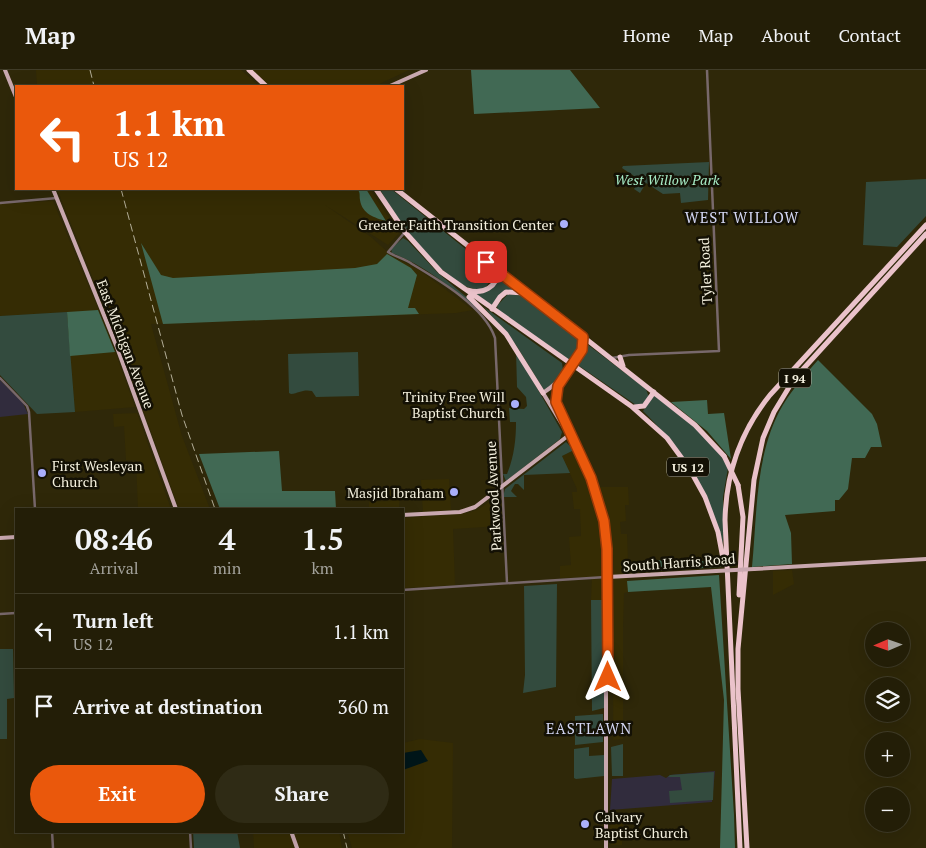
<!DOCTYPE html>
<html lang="en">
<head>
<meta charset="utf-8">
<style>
  body { margin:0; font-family:"PT Serif",serif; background:#2f2b15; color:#f1f3f6; height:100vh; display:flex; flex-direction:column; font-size:19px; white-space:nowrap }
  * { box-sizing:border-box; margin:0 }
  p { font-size:16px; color:#a3a29b }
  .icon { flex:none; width:28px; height:28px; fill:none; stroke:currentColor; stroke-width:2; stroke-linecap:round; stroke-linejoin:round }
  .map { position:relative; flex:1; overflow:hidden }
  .sheet { position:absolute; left:15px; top:438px; width:389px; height:325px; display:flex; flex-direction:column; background:#231e07; border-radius:0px; box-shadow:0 5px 20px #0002,0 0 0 1px #403c28 }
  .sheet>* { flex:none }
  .guide { position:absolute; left:15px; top:15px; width:389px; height:105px; border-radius:0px; box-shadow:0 5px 20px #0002,0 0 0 1px #403c28; background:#ea580c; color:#fff; overflow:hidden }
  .needle { width:32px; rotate:268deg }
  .buttons { position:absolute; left:865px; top:552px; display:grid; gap:10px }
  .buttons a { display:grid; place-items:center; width:45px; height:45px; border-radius:50%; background:#231e07; box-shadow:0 5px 20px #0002,0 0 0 1px #403c28; font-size:25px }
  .pin { position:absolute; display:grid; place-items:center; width:42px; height:42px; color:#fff; margin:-21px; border-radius:10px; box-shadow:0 2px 8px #0006 }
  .me { position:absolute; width:55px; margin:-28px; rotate:0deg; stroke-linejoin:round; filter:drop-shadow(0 0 4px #0008) }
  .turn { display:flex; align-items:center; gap:18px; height:105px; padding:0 15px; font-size:22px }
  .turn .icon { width:65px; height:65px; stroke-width:2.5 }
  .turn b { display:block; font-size:35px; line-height:42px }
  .eta { display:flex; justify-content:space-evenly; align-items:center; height:85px; text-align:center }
  .eta b { font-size:30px; font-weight:700; line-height:35px }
  .cta { display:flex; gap:10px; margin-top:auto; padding:10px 15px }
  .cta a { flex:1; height:58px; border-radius:30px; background:#ea580c; color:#fff; font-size:20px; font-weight:700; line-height:58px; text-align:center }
  .cta a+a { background:#2f2b15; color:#f1f3f6 }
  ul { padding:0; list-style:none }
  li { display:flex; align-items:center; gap:15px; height:75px; padding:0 15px; border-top:1px solid #403c28 }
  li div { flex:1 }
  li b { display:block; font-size:19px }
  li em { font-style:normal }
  header { display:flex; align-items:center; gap:30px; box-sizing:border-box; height:70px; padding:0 25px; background:#231e07; border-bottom:1px solid #403c28 }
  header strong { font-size:24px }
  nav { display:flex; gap:28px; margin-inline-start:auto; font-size:18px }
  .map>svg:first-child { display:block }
</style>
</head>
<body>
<header>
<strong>Map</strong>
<nav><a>Home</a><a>Map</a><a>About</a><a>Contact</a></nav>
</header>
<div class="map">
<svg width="926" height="778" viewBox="0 0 926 778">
  <rect width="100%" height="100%" fill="#2f2809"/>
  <path fill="#352c04" d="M36,0h205l18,16h-222z
    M252,0h157l-34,16h-105z
    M57,119h313l29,44 -11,12 -63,-40 46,32 21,19 26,13 55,41 -17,3 -305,11 31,112 28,73h-31l-58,-161z
    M53,131l56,134 26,72 -60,5 -8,-100 -67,4v-112z
    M137,343l34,96h-33l-2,-49h-10l-2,-34 -10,1 -1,-13z
    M574,380l15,34 10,29 4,29 1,58h-13l1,-23 -32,1v-12l11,-1 -2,-28 12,-1 -1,-27h-6l-2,-17h5v-3l-15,-33z
    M449,409l2,31 -28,2 -2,-32z
    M600,417h28l1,18h-4l1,16 -6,1 1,12h6l1,28 13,-1v11l-14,1 1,19 -4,1 -1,34v112l-10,1 1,-177 -6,-45z
    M390,420h10l-1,19h-30v-7l22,-1z
    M496,427l4,2v27l-47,3 2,56 -51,3 -1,-70 65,-5 11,-4z
    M792,500l2,14 -21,11v-24z
    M420,669l33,4 -1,105h-100l-5,-17h55l1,-88z
    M623,743l-1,32h-11l-1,-30z
    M253,761h86l3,17h-88z"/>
  <path fill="#312c3d" d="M0,310l23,23 5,11 -28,3z
    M715,701l-3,31 -102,8 2,-31 48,-4 6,3 4,-3z"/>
  <path fill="#334b3e" d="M709,92l-1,38 -27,3 -1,-10 -17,1 -17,-11 -6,10 -6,-4 6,-9 -18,-12 1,-2z
    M926,109v37l-29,31 -34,-2 3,-63z
    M380,119h11l102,82 2,3 -10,14c-32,12 -92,-74 -105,-99z
    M403,168l5,3 30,32 40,34 -1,3c-26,-23 -53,-45 -85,-57l-1,-4z
    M500,206l19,14 -14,1 -13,16 -18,-13 14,-3z
    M508,224l15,2 56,43 1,8 -9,14 -73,-51 -1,-4z
    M484,237l78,56 1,7 -8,12 -11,8 -28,-45z
    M67,242l8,100 -38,2 -37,-39v-59z
    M587,274l59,45 3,8 -5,7 -8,1 -61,-42z
    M516,281l46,81 -2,7 -54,42 -3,-7h4c7,-17 9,-34 9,-52h-6l-1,-14 15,1 3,-3 -1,-9 -9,-10z
    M358,282l1,44 -43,1 -4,-6c-9,-2 -13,2 -21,3l-2,-1 -1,-39z
    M654,325l49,39 18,22 7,12 -5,29v47c-16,-54 -40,-94 -80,-133z
    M566,372l8,8 -12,6 8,17 -46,2v15l-6,-6h-3l-4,7 6,6h-14l2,-8z
    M557,514l-1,103 -33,6 2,-18 -1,-89z
    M591,530h13v108l-12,3z
    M0,579h13l1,49 -7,1v40h-7z
    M603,644v28l-28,3v-29z
    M623,674v32h-11l-1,-29z
    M589,677v9l15,-1v21l-28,3 -2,-1v-29z
    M714,702l-1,28 -43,3 -1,-12 13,-1 -2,-13h-12l2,-2z
    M193,761h44l3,17h-46z"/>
  <path fill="#416954" d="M471,0h99l30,38 -126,6z
    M357,119h9l20,32c-11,-3 -24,-7 -26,-21 -1,-5 1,-7 -3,-11z
    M141,173l20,32 12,3 182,-10 22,-4 10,-10 24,14 6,7 -9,33h7l4,6 -256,10z
    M98,240l17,42 -45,4 -3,-44z
    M818,290l54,54 5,10 5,23h-11l-6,11h-13l-4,31 -9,11h-4v11l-50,4 6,18 1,31 -40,3c5,-51 3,-108 27,-155 10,-19 25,-36 39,-52z
    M707,330l1,14 16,-1 7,46 -24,-28 -36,-29z
    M279,381l3,40h53l1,18h-116l-21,-55z
    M688,489l1,3 26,-2 6,7 -80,5v-11z
    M719,505l15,240 1,33h-15l4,-148 -13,-113 -83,5 -1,-11z"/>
  <path fill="#001619" d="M421,680l7,11 -25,9v-17z"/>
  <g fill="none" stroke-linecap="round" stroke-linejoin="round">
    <path stroke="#78686b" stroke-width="2.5" d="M0,133l57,-5
      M405,162l-17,20c8,5 17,7 24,12 27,16 73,43 83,74l12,245
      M612,288l17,-3 90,-4 -12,-281
      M0,308l27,28 2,6 6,97
      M402,520l204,-13
      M0,544l16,-1
      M52,761l1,17
      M190,761l1,17"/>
    <path stroke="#c9a8af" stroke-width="4" d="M5,0l11,27
      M390,16l36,-16
      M53,119l65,161 58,159
      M561,309l-5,12v14l39,84 11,47v312
      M568,364l-25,-41c14,-9 44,-38 40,-56
      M402,445l58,-3 15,-5 94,-72
      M0,468l16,-1
      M754,499l172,-10
      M608,507l108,-6
      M291,761l6,17"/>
    <path stroke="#eac2ca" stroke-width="5" d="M249,0l17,16
      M376,119l29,43 36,40 190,134 36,32 22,30 16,29 13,35 6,32
      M396,119l299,236 29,31
      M468,220c14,5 30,-3 30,-19
      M469,227l37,37 37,59
      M492,239l8,-12 6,-5 18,1
      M620,287l3,9
      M634,337l10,-1 10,-14
      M738,415l5,32 -4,78
      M740,778l-15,-328c1,-47 16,-89 45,-125l156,-170
      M747,778l-9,-159v-40l16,-169 9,-42 11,-26 20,-33 132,-145"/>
    <path stroke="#b4af99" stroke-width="1" stroke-dasharray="8 4" stroke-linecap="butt" d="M90,0l4,16
      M121,119l61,226 33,94
      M343,761l4,17"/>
    <path stroke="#c9a8af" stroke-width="4" d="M716,501l38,-2"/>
    <path stroke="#eac2ca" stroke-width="5" d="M724,386l14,29"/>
  </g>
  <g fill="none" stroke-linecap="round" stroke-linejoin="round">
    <defs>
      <path id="route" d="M486,192l97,75 -1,13 -24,36 -2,16 35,76 13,43 3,28 1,128"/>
    </defs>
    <use href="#route" stroke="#983908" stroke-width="12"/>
    <use href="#route" stroke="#ea580c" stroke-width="9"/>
  </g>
  <g fill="#aaaffb" stroke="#141105" stroke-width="2">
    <circle cx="564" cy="154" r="5"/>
    <circle cx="515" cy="334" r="5"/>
    <circle cx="42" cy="403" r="5"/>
    <circle cx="454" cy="422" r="5"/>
    <circle cx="585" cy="754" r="5"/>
  </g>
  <g text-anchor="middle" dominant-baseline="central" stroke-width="5" stroke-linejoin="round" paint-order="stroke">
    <g fill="#141105" stroke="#b1ad9d" stroke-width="1">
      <rect x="779" y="298.5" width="32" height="19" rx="4"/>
      <rect x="667" y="387.5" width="42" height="19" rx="4"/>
    </g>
    <g font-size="12" font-weight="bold" fill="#f4f0de">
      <text x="795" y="308">I 94</text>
      <text x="688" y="397">US 12</text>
    </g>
    <g font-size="14" font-style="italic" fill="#a8edc7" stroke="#141105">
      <text x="667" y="109">West Willow Park</text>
    </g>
    <g font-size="14" fill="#f4f0de" stroke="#141105" text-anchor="end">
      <text x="554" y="154">Greater Faith Transition Center</text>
      <text x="505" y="326">Trinity Free Will<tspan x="505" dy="16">Baptist Church</tspan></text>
      <text x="52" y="395" text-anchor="start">First Wesleyan<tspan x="52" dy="16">Church</tspan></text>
      <text x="444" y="422">Masjid Ibraham</text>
      <text x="595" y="746" text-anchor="start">Calvary<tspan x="595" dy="16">Baptist Church</tspan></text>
    </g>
    <g font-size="14" fill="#f4f0de" stroke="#141105">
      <text transform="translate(705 201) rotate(-93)">Tyler Road</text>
      <text transform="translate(126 274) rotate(69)">East Michigan Avenue</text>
      <text transform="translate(493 426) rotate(-93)">Parkwood Avenue</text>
      <text transform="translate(679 492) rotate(-4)">South Harris Road</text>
    </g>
    <g font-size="15" letter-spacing="1" fill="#d3d6f3" stroke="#141105">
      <text x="742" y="147">WEST WILLOW</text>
      <text x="589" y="658">EASTLAWN</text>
    </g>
  </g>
</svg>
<div class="buttons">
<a><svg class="needle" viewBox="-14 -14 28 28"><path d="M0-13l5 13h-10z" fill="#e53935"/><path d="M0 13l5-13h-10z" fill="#a3a29b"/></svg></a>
<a><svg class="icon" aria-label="layers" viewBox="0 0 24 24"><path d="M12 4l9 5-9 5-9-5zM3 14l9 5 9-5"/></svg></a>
<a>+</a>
<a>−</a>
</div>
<div class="pin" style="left:486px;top:192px;background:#d93025"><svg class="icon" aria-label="arrive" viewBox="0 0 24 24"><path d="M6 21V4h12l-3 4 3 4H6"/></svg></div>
<svg class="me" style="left:608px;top:607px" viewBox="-20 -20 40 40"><path d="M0-17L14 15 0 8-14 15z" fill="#ea580c" stroke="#fff" stroke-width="4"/></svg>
<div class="guide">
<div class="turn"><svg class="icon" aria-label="left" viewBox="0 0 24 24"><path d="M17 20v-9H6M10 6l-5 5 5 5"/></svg><div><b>1.1 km</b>US 12</div></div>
</div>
<section class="sheet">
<div class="eta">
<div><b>08:46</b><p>Arrival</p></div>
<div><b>4</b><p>min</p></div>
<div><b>1.5</b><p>km</p></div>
</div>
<ul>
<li><svg class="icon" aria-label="left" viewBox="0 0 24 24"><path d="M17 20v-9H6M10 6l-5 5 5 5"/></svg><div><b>Turn left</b><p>US 12</p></div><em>1.1 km</em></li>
<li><svg class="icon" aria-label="arrive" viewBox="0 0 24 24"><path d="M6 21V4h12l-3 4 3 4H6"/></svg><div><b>Arrive at destination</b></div><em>360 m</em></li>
</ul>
<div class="cta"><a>Exit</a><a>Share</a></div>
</section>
</div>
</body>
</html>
